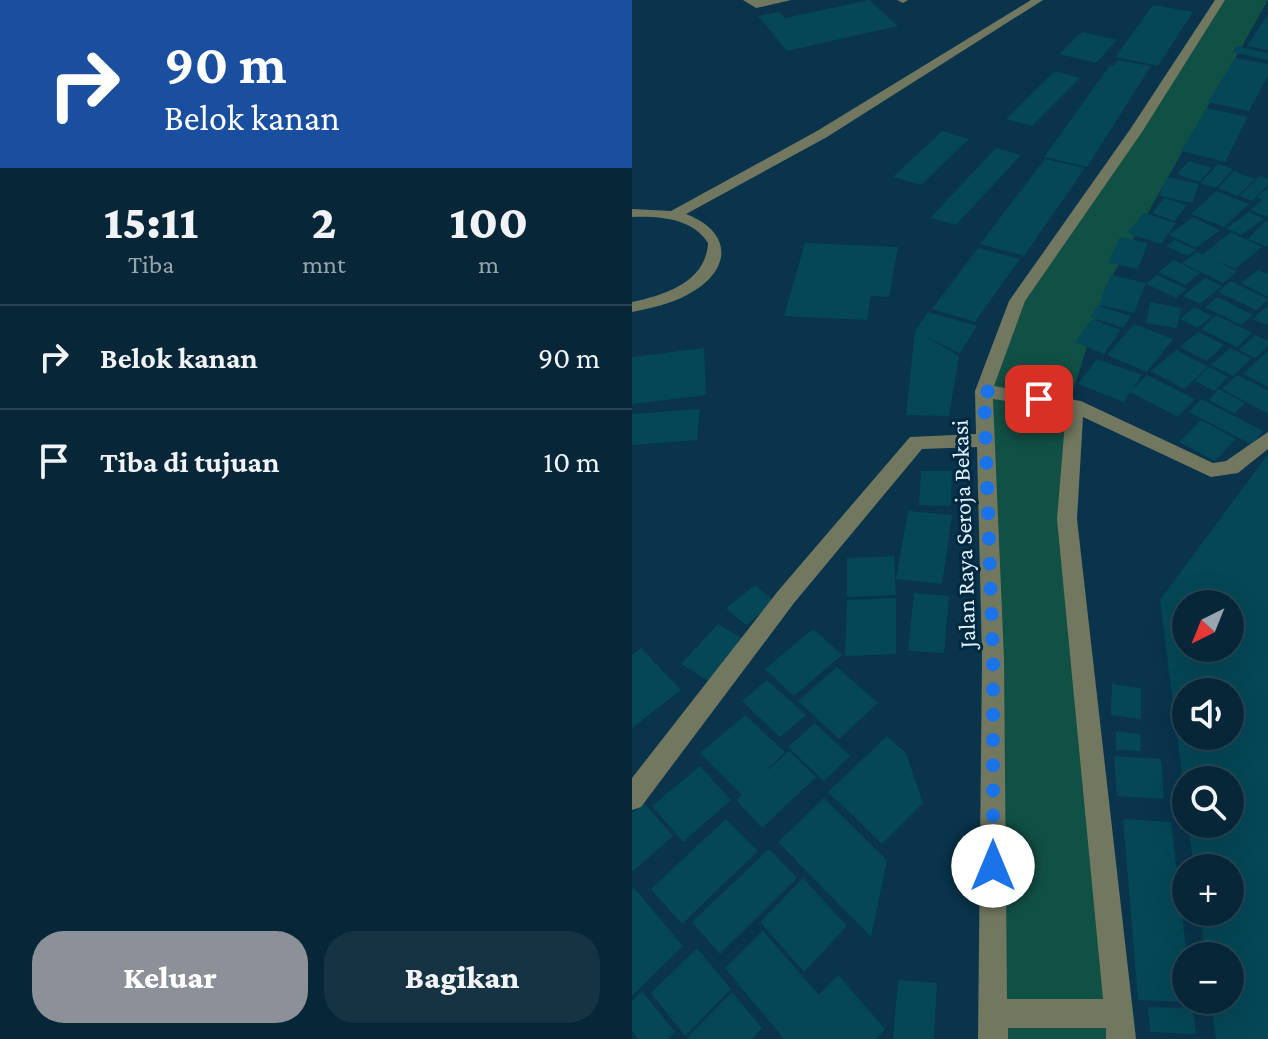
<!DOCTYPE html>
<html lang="id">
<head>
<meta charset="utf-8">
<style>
  body { margin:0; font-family:"Crimson Pro",serif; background:#153343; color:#f1f3f6; height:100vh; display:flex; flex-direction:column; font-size:30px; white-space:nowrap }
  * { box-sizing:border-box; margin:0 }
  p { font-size:26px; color:#98a5ae }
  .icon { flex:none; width:44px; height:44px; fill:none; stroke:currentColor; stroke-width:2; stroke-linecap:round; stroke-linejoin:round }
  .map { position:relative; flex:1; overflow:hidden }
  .panel { display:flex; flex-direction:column; background:#072738; width:632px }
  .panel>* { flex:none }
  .hud { background:#1a4fa0; color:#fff; overflow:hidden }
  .needle { width:52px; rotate:223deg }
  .tools { position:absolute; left:540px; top:590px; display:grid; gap:16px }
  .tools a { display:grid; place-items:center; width:72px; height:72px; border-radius:50%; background:#072738; box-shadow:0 8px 32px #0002,0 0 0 2px #284453; font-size:40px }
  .pin { position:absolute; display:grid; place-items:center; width:68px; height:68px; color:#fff; margin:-34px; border-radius:16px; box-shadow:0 4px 12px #0006 }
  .me { position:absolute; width:88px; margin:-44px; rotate:0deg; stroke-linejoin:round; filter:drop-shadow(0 0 6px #0008) }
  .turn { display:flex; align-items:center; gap:28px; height:168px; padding:0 32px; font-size:36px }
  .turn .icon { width:104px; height:104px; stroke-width:2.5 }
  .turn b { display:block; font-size:56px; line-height:68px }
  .eta { display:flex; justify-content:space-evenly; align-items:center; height:136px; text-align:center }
  .eta b { font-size:48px; font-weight:800; line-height:56px }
  .button { display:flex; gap:16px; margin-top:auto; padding:16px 32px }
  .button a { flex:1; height:92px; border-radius:32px; background:#8c9099; color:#fff; font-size:32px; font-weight:800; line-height:92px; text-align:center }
  .button a+a { background:#153343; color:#f1f3f6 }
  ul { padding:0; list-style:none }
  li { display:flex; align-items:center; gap:24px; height:104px; padding:0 32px; border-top:2px solid #284453 }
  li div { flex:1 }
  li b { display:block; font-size:30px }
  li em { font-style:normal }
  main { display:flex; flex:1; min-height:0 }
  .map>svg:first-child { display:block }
</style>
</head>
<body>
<main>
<section class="panel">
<div class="hud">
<div class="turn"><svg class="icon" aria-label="right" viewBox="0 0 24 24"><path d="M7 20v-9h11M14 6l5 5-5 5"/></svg><div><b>90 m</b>Belok kanan</div></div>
</div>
<div class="eta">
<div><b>15:11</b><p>Tiba</p></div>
<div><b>2</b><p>mnt</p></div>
<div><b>100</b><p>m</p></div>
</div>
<ul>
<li><svg class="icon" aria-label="right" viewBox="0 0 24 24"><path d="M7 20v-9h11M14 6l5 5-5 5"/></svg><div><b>Belok kanan</b></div><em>90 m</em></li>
<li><svg class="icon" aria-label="arrive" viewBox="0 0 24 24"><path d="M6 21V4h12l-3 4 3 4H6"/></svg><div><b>Tiba di tujuan</b></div><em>10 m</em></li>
</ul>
<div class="button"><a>Keluar</a><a>Bagikan</a></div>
</section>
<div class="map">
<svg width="636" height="1039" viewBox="0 0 636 1039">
  <rect width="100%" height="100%" fill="#09344b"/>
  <path fill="#115045" d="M588,0h48l-163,289 -36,115 -2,115 54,520h-129l-8,-648 33,-90z"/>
  <path fill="#054756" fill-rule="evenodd" d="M237,0l29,26 -111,25 -29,-35 21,-4 6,6z
    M521,5l40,7 -35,54 -43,-9z
    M636,14v36l-21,-4z
    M450,32l35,8 -21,23 -37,-9z
    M604,46l32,7v7l-36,-8z
    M603,58l33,6v12l-19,35 -41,-9z
    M486,60l33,6 -64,101 -43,-10 66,-92 4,1z
    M423,71l25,7 -48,48 -26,-7z
    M575,108l41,9 -23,45 -44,-11z
    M310,131l27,8 -48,46 -28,-8z
    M364,148l25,7 -65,70 -26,-7z
    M413,159l40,9 -61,88 -44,-12z
    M557,161l23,7 -13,14 -22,-8z
    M586,164l15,5 -17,19 -16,-5z
    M602,171l21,8 -17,17 -20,-8z
    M628,176l8,3v6l-16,16 -12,-5z
    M535,177l32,7 -7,19 -33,-7z
    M636,188v27l-2,2 -16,-7 12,-10 -5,-3z
    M584,191l33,13 -25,23 -33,-13z
    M532,198l23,7 -13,16 -22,-8z
    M617,212l15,7 -23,16 -15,-7z
    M512,213l32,10 -15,21 -34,-11z
    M561,217l27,13 -24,18 -27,-13z
    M634,220l2,1v26l-20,-8z
    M599,232l31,15 -27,22 -17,-8 19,11 -14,11 -41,-20 15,-11 5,3z
    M488,237l28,6 -10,26 -30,-6z
    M543,240l21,10 -9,6 -21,-10z
    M173,243l93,4 -9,50 -18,-1 -4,24 -83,-4z
    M346,248l42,11 -45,63 -43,-13z
    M542,260l26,13 -15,12 -27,-13z
    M626,270l10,4v23l-27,-14z
    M479,275l35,8 -12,30 -35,-8z
    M525,275l30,14 -11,9 -30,-14z
    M573,278l17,8 -22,18 -17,-8z
    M599,281l37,18v1l-12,10 -38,-18z
    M586,297l35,18 -12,10 -36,-18z
    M518,302l31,6 -4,20 -31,-5z
    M466,305l2,1 31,10 -8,12 -33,-11z
    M636,305v21l-15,-7z
    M562,307l18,9 -14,12 -18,-9z
    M296,312l49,14 -17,27 -34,-16 33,19 -10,60 -43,-1 9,-84z
    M584,315l36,18 -15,14 -36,-18z
    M460,319l29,11 -17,24 -29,-12z
    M502,324l39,15 -26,33 -40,-17z
    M566,332l26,13 -17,16 -27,-14z
    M623,335l13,6v5l-13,12 -16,-8z
    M72,348l2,47 -74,9v-47z
    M598,348l21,10 -18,18 -22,-11z
    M544,350l32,17 -24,22 -33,-18z
    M636,351v36l-25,-13z
    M465,359l45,16 -11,16 16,-16 48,24 -17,18 -48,-25 -6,10 -46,-18z
    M577,367l19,10 -14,14 -19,-10z
    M605,375l31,15v24l-46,-25z
    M587,389l26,14 -11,11 -25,-14z
    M569,399l62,32 -11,14 -63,-33z
    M68,409l-3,31 -65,5v-31z
    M569,420l35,19 -21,22 -36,-19z
    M636,454v585h-52l-5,-39h19v-44h-25l-5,-44h30v-44h-36l-6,-44h42v-44h-44l-2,10 -24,-190zM554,604h44v44h-44zM554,692h44v44h-44z
    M289,471h31l-1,35 -32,-1z
    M276,511l44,4 -10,69 -46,-5z
    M262,556l2,39 -49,2v-39z
    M123,585l20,17 -29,23 -20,-17z
    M282,593l35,3 -5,57 -36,-2z
    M264,598v56l-51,2 2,-56z
    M86,624l29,17 -37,41 -29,-18z
    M181,629l29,26 -48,41 -29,-27z
    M9,648l40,42 -49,38v-73z
    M205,667l41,36 -39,36 -41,-38z
    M135,680l39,35 -26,22 -38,-36z
    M480,684l29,4v31l-30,-4z
    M113,715l40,37 -21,22 25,-23 27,26 -54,51 -26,-28 6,-5 -42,-42z
    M183,723l35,33 -26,25 -36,-34z
    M484,731l24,3 1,17 -25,-1z
    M255,736l19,17 17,50 -41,41 -54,-52z
    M482,756l47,3 3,40 -47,-3z
    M68,766l31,34 -48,42 -31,-36z
    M192,798l63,62 -16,77 -93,-95z
    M12,803l29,33 -41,36v-59z
    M94,819l32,32 -76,73 -31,-35z
    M491,819l48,3 16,134 -1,46 -48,-2z
    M137,849l28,29 -77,76 -28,-32z
    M171,878l44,48 -43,46 -44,-50z
    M2,888l49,58 -51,50v-106z
    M131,931l56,64 19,-20 47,54 -9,10h-92l-59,-71z
    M65,948l34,41 -46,47 -34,-43z
    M266,980l39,3 -3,56h-41z
    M10,991l33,41 -7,7h-30l-6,-8v-30z
    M100,992l30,36 -10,11h-66z
    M516,1007l45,1 3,26 -46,-2z"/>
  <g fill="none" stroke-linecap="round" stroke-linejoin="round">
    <path fill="#72775f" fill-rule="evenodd" d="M111,0h48l-35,8z
      M265,0h11l-5,3z
      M399,0h12l-216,137 -141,77c49,19 45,58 1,81 -17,9 -36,13 -55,17v-10c33,-7 74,-20 76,-59 -16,-25 -49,-27 -76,-26v-8l39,2 146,-80z
      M583,0h10l-83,132 -117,169 -31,85 87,15 132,62 13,-2 42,-29v17l-30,24 -27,4 -128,-60 -6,102 59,520h-30v-11h-98v11h-30l4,-380 -5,-212 -55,2 -128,154 -153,204 -9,3v-32l146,-187 132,-154 66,-3 -1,-43 34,-90 120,-170zM361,399l73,11 -9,109 46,480h-96l-3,-340z"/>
  </g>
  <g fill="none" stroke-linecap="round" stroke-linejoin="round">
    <path stroke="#1a73e8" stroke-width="14" stroke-dasharray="0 25.2" d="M361,866v-207l-9,-268 55,8"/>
  </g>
  <g text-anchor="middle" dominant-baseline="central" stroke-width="6" stroke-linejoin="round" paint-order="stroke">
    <g font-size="24" fill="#dff0fc" stroke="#002940">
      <text transform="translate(331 534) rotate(-92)">Jalan Raya Seroja Bekasi</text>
    </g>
  </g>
</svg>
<div class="tools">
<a><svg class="needle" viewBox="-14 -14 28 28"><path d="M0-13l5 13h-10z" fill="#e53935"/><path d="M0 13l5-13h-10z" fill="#98a5ae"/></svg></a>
<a><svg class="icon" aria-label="sound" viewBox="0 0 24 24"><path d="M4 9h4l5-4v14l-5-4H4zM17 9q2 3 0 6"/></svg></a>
<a><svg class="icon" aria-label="search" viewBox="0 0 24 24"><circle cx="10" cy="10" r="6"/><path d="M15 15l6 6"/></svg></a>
<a>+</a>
<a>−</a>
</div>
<div class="pin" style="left:407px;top:399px;background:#d93025"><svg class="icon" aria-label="arrive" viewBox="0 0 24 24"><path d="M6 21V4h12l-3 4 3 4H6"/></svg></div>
<svg class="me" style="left:361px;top:866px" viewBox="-20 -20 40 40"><circle r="19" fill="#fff"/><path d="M0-13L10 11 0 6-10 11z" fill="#1a73e8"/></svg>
</div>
</main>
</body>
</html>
